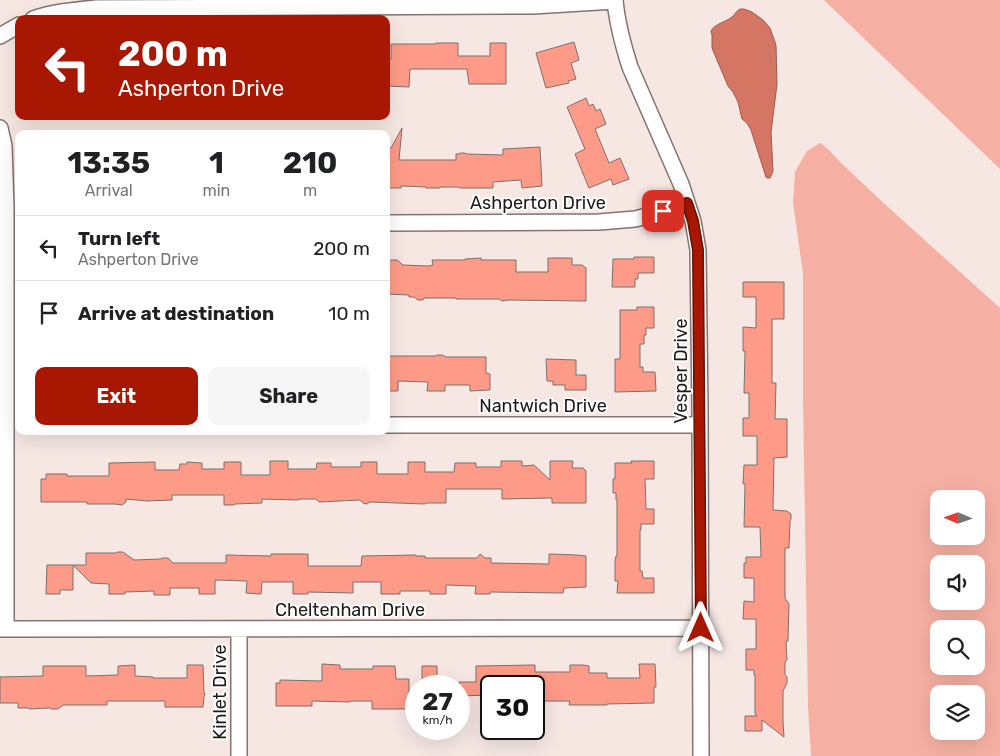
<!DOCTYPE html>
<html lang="en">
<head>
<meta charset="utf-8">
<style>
  body { margin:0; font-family:Rubik,sans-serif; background:#f6f6f6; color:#202124; height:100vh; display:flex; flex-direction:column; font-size:19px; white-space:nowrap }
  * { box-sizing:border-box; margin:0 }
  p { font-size:16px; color:#757577 }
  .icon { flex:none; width:28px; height:28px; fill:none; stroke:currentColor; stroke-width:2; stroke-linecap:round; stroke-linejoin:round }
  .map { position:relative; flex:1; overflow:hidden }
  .drawer { position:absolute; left:15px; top:130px; width:375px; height:305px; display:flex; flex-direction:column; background:#fff; border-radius:10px; box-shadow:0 5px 20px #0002 }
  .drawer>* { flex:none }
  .banner { position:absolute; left:15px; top:15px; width:375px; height:105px; border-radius:10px; box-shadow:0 5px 20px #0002; background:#a81701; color:#fff; overflow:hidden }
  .needle { width:32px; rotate:272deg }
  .tools { position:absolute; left:930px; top:490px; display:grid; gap:10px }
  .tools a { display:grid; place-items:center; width:55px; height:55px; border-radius:10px; background:#fff; box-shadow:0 5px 20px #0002; font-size:25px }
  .speed { position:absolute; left:405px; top:675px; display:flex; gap:10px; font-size:25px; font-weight:700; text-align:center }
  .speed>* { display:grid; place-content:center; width:65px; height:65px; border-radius:50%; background:#fff; box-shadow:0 5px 20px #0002; line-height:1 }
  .speed small { font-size:12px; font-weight:400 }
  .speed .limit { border:2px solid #111; border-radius:8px; background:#fff; color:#111 }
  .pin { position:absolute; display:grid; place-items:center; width:42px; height:42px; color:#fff; margin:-21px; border-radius:10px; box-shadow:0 2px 8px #0006 }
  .me { position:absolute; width:55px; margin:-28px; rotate:0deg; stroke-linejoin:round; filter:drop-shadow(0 0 4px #0008) }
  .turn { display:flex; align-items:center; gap:18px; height:105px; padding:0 20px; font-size:22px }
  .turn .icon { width:65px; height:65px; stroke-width:2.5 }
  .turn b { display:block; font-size:35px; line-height:42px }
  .eta { display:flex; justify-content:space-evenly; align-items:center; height:85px; text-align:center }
  .eta b { font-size:30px; font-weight:700; line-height:35px }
  .cta { display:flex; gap:10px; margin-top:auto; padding:10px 20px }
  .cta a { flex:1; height:58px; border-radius:10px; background:#a81701; color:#fff; font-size:20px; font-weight:700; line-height:58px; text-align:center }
  .cta a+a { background:#f6f6f6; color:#202124 }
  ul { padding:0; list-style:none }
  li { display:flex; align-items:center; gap:15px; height:65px; padding:0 20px; border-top:1px solid #e0e0e0 }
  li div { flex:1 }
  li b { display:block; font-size:19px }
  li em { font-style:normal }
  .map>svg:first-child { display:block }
</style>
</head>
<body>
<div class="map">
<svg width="1000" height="756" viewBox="0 0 1000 756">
  <rect width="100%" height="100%" fill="#f6e7e3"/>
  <path fill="#f6b0a3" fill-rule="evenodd" d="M824,0h176v169z
    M820,143l7,5 14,15 48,45 111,100v448h-189l-3,-49 -5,-309v-124l-10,-72 2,-30 12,-21zM939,499h37v37h-37zM939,564h37v37h-37zM939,629h37v37h-37zM939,694h37v37h-37z"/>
  <path fill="#d57664" stroke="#9e5a4d" d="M740,9h4l8,3 11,8 7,8 6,17 1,39 -6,48 2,39 -3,7h-3l-1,-1 -15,-47 -4,-7 -5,-4 -4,-17 -5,-10 -5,-6 -16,-38v-13l-1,-4c5,-8 13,-8 21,-14 3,-2 4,-6 8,-8z"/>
  <path fill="#fe9b88" stroke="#7d6f6d" d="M574,42l5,18 -8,3 5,16 -8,2 1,2 -23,5 -10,-35z
    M436,43h22v13h32v-13h16v41h-37l-2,-15h-57l-1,18 -23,-1v-27h5v-15h44z
    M586,98l3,8 4,-2 3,7 4,-2 6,15 -11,5 14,34 11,-5 9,21 -16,6 -2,-6 -22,9 -14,-34 10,-5 -18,-42z
    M402,128l-3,32h57v-6h3l1,-1h4l3,1 36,1v-6l37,-2 2,39 -20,2 -1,-8 -28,2v6h-33l-2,-1h-18v1h-14v-1l-25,-1v2h-15v-40h5z
    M634,257h20v16h-16v6h-3v8h-23l1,-28h21z
    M481,258v2h35v12h32v-14h24v7h10l4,3v33l-78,-1 -6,1 -3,-2h-43v-1h-32l-1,2h-5l-4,-3h-5v-2l-23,-1v-29l5,-5h6l6,5 25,1 5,-1 -1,-5h33v-1z
    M743,282h41v37h-12v64h4l-1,36h12v38l-13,1 -1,52 14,1 4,3v5l-1,2 -1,27h-4v50l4,6 -1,37h-2l1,19 -2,2v13l2,2v6l-4,8v31l1,15 -22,-17v11h-17v-15h12l-2,-2v-39h-1v-5h-8v-21h10v-30h-13l1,-18 10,1v-24h-10v-15h2v-6h15l-1,-30h-16l1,-43h-2l1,-19h13v-29h-14v-18h6v-25h-5l1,-42h-2v-24l13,1v-31h-13z
    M637,307h17v21h-8v7h-2v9h-4v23h3v5h12l1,19 -41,1v-33h5v-49h17z
    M437,355h5l4,2h40v16l4,1v16l-20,1v-6h-25v6h-18l1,-9 -30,-1v10h-12v-35h50z
    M546,359l30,1v15h10v15h-21v-5h-12v-4h-6z
    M270,461h18v8h28l1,-6h14v4h30v-5h16v12h31v-12h17v10h29l1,-9h21v4h25v-6h21v5l12,-1 16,15v-19h23l-1,7h11l3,3v32h-34v-5l-50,1v-10h-56v14h-20l-1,1 -55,-2 -3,2 -4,-1 -3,-3 -41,2 -3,-3h-17v1l-37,-1v4l-27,1 -1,1h-10v-10h-52v5l-25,1 -21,-2v3l-4,3 -7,-1h-28v-2h-46v-23h5v-5h21v2h42v-13l46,-1v8h24l1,-6h7v-2l15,1v6h22v-7h17v13h29z
    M631,461h23v18h-9l1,30h8v15h-13v6h-1v41h2l1,7h11v15h-37l1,-12h-3v-20l1,-5h1v-56h-1v-7h-3v-14h2v-16h17z
    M117,552h6l11,8 27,-1 1,-1h6l5,5h53v-8l45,1v-2h37v12h53l1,-10 54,-1v1h9v2h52l3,-4 5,4h6v5l58,1v-10l28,1 9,1v31l-22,1 -1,5 -73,-1v2h-15l1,-8 -30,-1v9h-16v-3h-30v3h-19v-12h-28v11l-45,-1v2h-15v-12h-31l-1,12 -15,-1 1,-12 -32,-1v14h-16v-6h-29v7h-16v-4l-29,1v2h-16v-10l-18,-1 -18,-18v25h-13v4h-14l1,-29h39v-12h30z
    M322,664l18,1v4h33v-3h22l1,13h13v30h-37v-8h-21l-1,1 -38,-1v5h-36v-23h4v-3l42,1z
    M639,664h16l1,23h-2v16l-47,1v1h-38l1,-4h-36v-15h-43v9l-32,1v-14h17v-16l59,-1v7h35v-7h13l6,1v7h18v5h33z
    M135,665v11l18,1v1h34v-13h16l1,27 1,2 -1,3 -1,10h-38v-6h-58v4h-44l-5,4h-7l-1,-1 -21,1 -1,-1h-10v-5h-18v-26l43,-1v-10h43v10l32,-1v-9z
    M422,666h15v20h-15z"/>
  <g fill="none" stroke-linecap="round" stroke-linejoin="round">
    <defs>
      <path id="minor" d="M615,0c2,23 8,45 15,67l51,117 12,37 5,29 2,158 1,348
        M33,19c20,-7 42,-9 63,-11l437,-2 82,-5
        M0,36l19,-11
        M0,128l4,18 2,61v422
        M386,223l213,-1 36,-3 16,-4 36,-12
        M386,425h314
        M0,629l701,-1
        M239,629v127"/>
    </defs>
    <use href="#minor" stroke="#827471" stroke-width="18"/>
    <use href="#minor" stroke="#fff" stroke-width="15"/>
  </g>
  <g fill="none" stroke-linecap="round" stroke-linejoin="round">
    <defs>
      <path id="route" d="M663,211l24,-8 6,18 5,29 3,378"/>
    </defs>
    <use href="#route" stroke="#6d0f01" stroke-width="12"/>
    <use href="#route" stroke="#a81701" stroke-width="9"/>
  </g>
  <g text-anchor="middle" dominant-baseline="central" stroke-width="4" stroke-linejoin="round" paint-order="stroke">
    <g font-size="18" fill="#1e1918" stroke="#fff">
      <text x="538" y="203">Ashperton Drive</text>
      <text transform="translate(681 371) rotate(-90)">Vesper Drive</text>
      <text x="543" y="406">Nantwich Drive</text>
      <text x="350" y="610">Cheltenham Drive</text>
      <text transform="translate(220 692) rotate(-90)">Kinlet Drive</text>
    </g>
  </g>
</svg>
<div class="tools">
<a><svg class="needle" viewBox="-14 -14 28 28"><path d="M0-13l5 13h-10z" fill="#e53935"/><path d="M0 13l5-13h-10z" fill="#757577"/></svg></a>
<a><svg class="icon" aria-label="sound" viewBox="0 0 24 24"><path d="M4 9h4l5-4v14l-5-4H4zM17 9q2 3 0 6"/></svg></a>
<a><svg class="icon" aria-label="search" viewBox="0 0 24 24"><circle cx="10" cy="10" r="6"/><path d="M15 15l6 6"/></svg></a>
<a><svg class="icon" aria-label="layers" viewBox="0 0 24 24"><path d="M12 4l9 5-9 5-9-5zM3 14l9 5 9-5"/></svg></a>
</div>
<div class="speed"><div>27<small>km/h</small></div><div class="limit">30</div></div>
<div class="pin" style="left:663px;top:211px;background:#d93025"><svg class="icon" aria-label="arrive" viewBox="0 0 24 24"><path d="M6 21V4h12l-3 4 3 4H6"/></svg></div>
<svg class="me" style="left:701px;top:628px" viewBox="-20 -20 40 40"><path d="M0-17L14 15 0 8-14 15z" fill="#a81701" stroke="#fff" stroke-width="4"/></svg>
<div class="banner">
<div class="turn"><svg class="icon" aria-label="left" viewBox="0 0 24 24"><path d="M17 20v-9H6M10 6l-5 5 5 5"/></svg><div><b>200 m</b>Ashperton Drive</div></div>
</div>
<section class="drawer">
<div class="eta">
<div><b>13:35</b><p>Arrival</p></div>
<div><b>1</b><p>min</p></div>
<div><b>210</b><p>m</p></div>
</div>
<ul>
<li><svg class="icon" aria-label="left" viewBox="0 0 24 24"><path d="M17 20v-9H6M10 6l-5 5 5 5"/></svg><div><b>Turn left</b><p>Ashperton Drive</p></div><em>200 m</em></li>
<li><svg class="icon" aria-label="arrive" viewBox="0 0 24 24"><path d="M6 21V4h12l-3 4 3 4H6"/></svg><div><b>Arrive at destination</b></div><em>10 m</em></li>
</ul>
<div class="cta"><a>Exit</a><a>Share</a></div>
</section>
</div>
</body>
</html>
